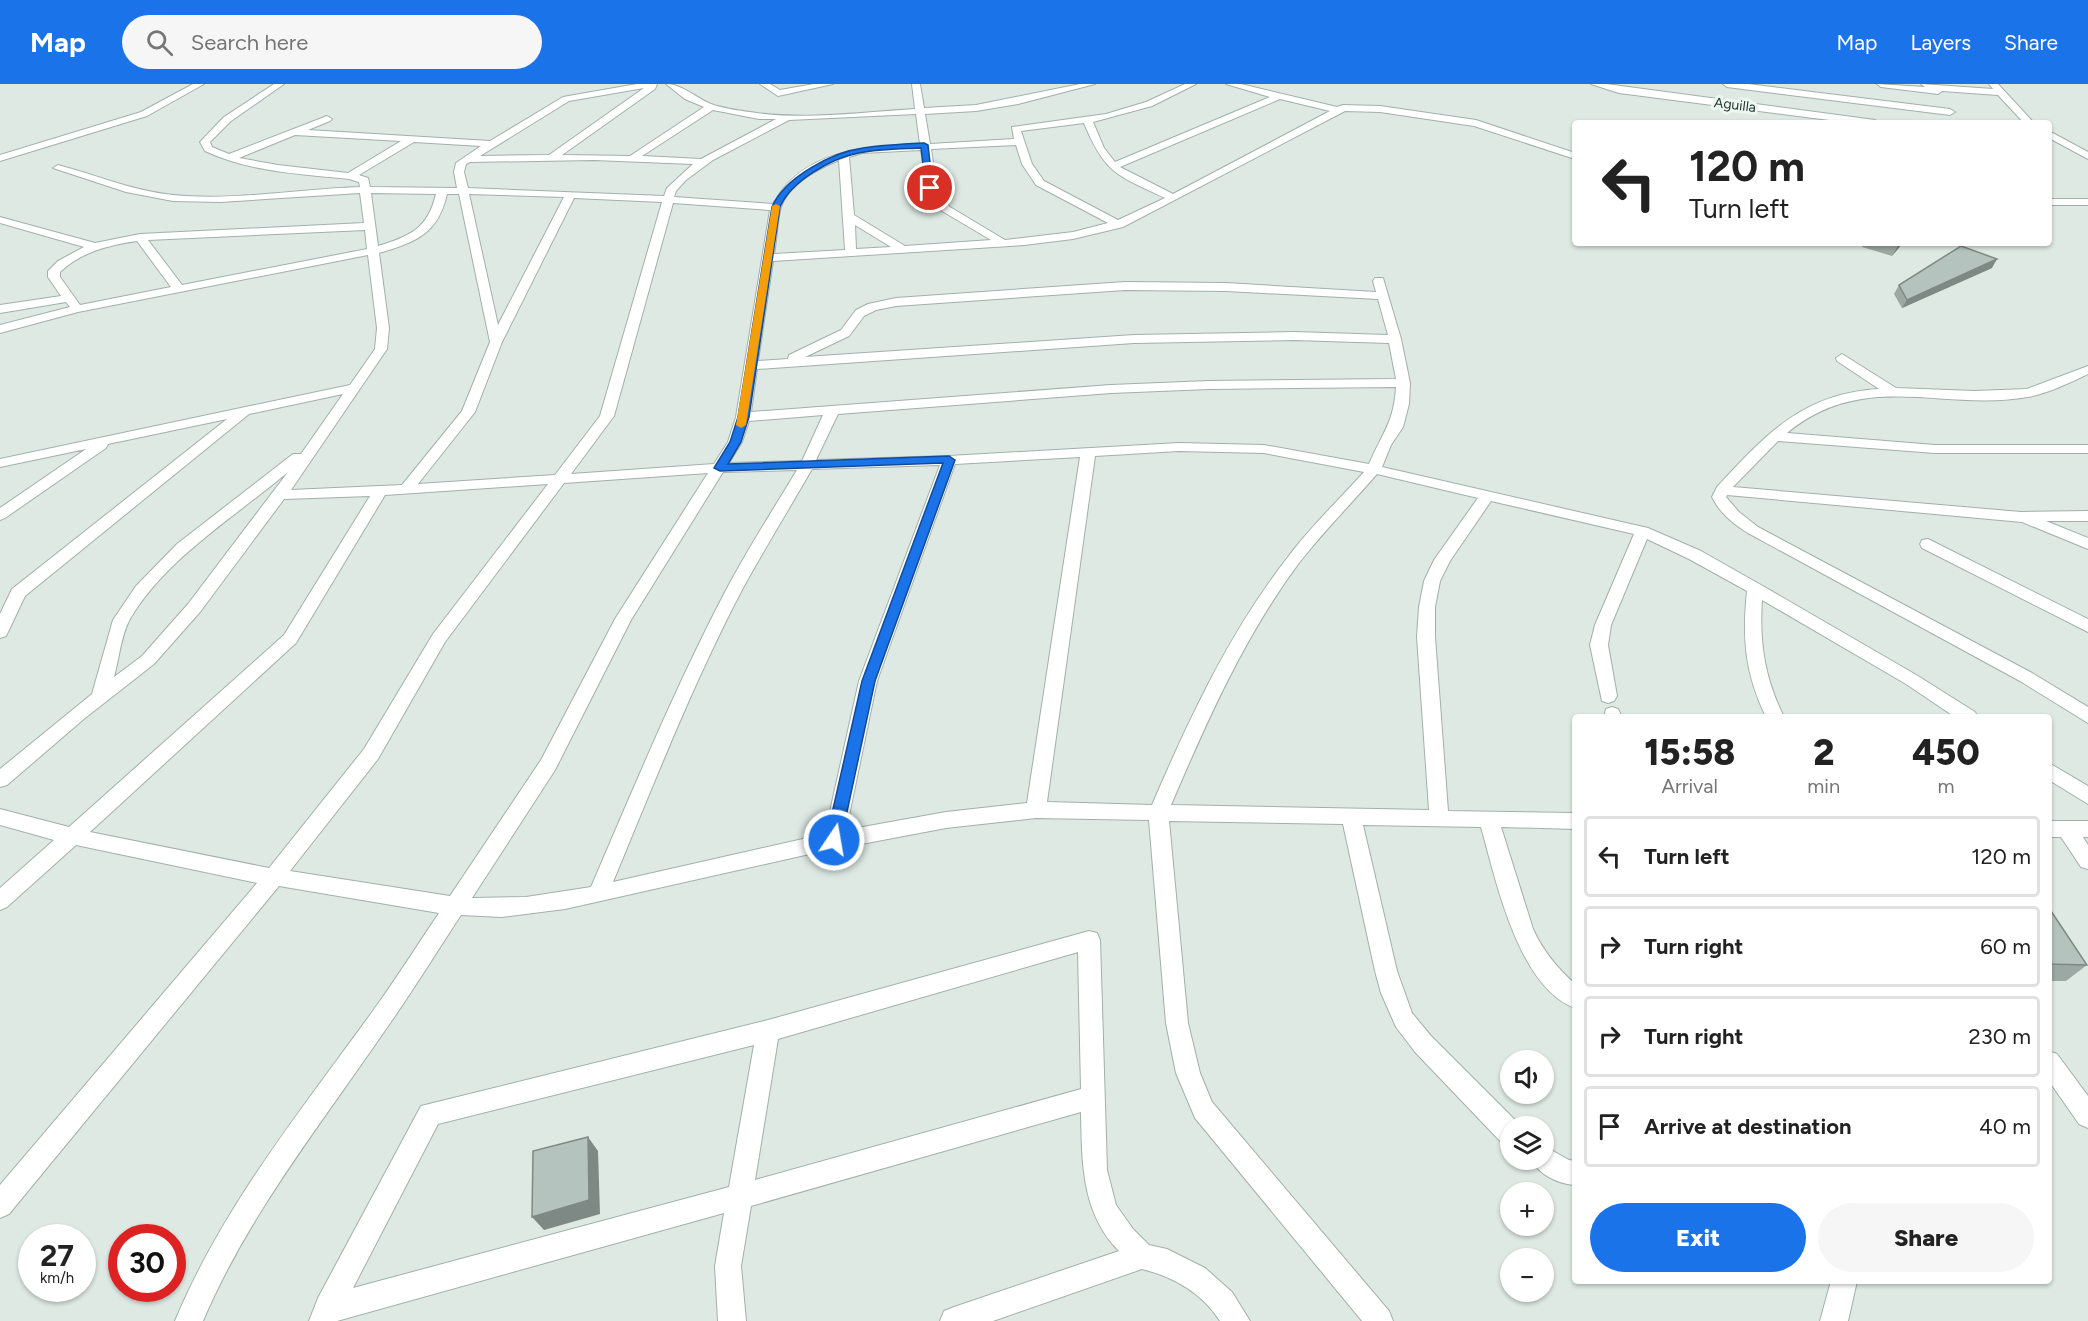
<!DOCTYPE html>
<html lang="en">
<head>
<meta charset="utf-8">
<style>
  body { margin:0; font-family:Figtree,sans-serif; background:#f6f6f6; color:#222; height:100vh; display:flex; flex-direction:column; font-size:22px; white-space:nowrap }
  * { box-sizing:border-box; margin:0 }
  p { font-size:20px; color:#767676 }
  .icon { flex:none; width:33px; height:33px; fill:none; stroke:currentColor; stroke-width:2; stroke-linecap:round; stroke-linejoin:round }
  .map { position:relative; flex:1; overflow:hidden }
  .drawer { position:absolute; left:1572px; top:630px; width:480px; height:570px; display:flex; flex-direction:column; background:#fff; border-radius:6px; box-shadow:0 2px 4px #0004 }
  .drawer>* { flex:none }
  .guide { position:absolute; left:1572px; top:36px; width:480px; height:126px; border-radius:6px; box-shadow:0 2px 4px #0004; background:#fff; color:#222; overflow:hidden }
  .buttons { position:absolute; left:1500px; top:966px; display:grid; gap:12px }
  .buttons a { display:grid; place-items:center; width:54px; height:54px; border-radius:50%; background:#fff; box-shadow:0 2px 4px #0004; font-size:30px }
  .speed { position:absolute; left:18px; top:1140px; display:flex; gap:12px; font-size:30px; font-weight:700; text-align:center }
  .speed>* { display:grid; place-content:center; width:78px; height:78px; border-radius:50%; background:#fff; box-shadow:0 2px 4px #0004; line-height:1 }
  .speed small { font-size:15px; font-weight:400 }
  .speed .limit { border:9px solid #d22; background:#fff; color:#111 }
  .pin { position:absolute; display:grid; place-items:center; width:51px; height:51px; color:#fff; margin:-26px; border:3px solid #fff; border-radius:50%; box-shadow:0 2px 6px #0007 }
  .me { position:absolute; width:66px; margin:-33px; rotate:12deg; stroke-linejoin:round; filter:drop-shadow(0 0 4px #0008) }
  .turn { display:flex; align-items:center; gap:21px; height:126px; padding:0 18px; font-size:27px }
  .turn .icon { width:78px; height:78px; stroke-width:2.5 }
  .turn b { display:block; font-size:42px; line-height:51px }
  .eta { display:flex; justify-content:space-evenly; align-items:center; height:102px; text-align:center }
  .eta b { font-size:36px; font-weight:800; line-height:42px }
  .cta { display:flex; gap:12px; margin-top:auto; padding:12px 18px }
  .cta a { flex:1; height:69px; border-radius:36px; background:#1a73e8; color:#fff; font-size:24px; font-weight:800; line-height:69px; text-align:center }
  .cta a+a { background:#f6f6f6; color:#222 }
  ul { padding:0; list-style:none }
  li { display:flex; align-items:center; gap:18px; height:81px; margin:0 12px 9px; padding:0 6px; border:3px solid #e0e0e0; border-radius:6px }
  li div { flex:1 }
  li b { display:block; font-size:22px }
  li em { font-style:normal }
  header { display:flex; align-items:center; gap:36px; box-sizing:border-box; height:84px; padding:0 30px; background:#1a73e8; color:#fff }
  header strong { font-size:28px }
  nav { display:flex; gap:33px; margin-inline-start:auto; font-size:21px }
  .search { width:420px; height:54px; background:#f6f6f6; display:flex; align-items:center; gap:15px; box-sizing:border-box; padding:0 21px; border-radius:33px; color:#767676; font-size:22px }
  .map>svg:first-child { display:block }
</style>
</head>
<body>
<header>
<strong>Map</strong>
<div class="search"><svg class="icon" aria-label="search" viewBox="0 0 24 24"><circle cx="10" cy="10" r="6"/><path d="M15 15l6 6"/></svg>Search here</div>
<nav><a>Map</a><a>Layers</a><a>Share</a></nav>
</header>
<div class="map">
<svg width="2088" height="1237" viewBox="0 0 2088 1237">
  <rect width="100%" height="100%" fill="#dee9e4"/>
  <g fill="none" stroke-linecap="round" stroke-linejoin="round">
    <defs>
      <path id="minor" d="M193,0h11l-57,32 -147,45v-6l141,-43z
        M274,0h10l-53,37 -21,21 2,5 17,7 98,-38 5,3 -2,2 -22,9 182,11 73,-44 74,-13h20l-2,5 -93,66 68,1 74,-49 -19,-8 -19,-15c16,0 30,14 45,20 14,5 31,7 46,9 52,7 106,-1 158,-4l-3,-25h8l4,24 52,-3 104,-21h15l-77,20 -42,7 -51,3 5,30 84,-5 -2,-12 94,-13 40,-12 39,-18h11l-44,22 -59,16 11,26 11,14 155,-65 -44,-13h15l96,23 6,-2 37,1 96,14 99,33v6l-101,-33 -94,-14 -35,-1 -222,116 -50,12 -49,6 -251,16 -15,100 30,-2 1,-4 52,-25 15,-20 12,-6 28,-6 229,-16 101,1 150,9 -3,-11 2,-3h8l18,61 9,44 -1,21 -6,23 -12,18 -9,22 266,61 53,23 60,34 157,91 57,36 3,5h-23l-49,-33 -144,-84c-3,43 3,79 22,117h-18c-21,-44 -24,-77 -19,-126l-58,-32 -42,-20 -36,86 -3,20 9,51 -3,5 -6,2 -6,-2 -12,-56 5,-20 39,-91 -143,-33 -41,60 -10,20 -5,26v30l13,174 127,2v16l-74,-2 32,102c10,22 24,39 42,55v24c-57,-21 -79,-128 -94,-181l-118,-2 34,146 15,42 19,23 88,88v2h-9v19l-9,-3 -86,-90 -19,-25 -15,-34 -6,-22 -32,-147 -174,-3 19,202 12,50 12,29 177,209 4,10h-31l-167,-203 -19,-45 -10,-50 -17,-203 -113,-2 -90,10 -132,25 -249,56 -63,8 -41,-2c-25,38 -49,77 -75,114 -65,95 -138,186 -183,292h-28c47,-113 124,-208 195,-306 24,-33 46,-68 69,-102l-160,-27 -270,328 -9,4v-33l257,-302 -181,-38 -69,62 -7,3v-22l54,-48 -54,-15v-16l69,18 215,-192 86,-139 -86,3 -84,113 -46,52 -69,54 -78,67 -7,2v-18l92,-75 21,-74 23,-34 41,-42 116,-90h8l42,-60 -94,20 -224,182 -17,36 -2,4 -6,2v-24l12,-25 215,-170 -119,25 -2,4 -101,70 -5,2v-12l86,-59 -86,18v-8l350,-74 25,-36 2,-21 -9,-73 -290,57 -78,21v-8l70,-18 -4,-5 -66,11v-8l61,-9 -13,-19v-6l10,-10 26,-14 -84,-24v-6l95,26 45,-9 224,-11 -4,-30 -139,9 -48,-1 -47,-9 -73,-24 5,-3c38,10 75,26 115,30 62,6 125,-6 187,-8l-1,-5 -10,-3c-49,-5 -99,-7 -144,-28l-5,-9 24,-25zM644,4l-95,67 -69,1 89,-55zM1280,15l50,12 -157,83 -53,-27zM713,26l46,9h17l-75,40 -59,-3zM916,30l4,30c-55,3 -117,5 -147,60l-99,-7 2,-6 10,-11 27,-20 76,-40zM1084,39c21,51 33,52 81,75l-47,22 -74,-39 -12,-17 -11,-33zM295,51l106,6 -53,32 -70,-8 -39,-7zM414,58l67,4 -25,17 -2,9 3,16 -87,-1 -2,-9 -9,-3zM1016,61l6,19 14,21 72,38 -35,9 -68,8 -55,-33 -12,-12 -7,-46zM921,66l8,48 13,13 49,29 -86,6 -51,-31 -5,-58 13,-4zM594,76l99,4 -26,24 -3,8 -196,-8 -4,-16 2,-8 4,-2zM839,76l6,90 -71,4c3,-15 3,-33 7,-47 8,-24 37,-38 58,-47zM371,109l65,1c-8,34 -25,42 -58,52zM447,110h12l31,148 -28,69 -60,74 -111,5 96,-141 2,-21 -10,-75c37,-11 59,-19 68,-59zM469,110l95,3 -66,128zM574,114l88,4 -62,214 -45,59 -137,9 57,-72 27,-70zM673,119l97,7 -34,207 -8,25 -14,22 -143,10 43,-58zM855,141l36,22 -35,2zM365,146l2,19 -185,36 -34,-45zM137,157l34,46 -91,18 -20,-28v-5c21,-20 49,-27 77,-31zM1125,206l101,1 152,8 10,36 -94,-3 -160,3 -329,22 44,-21 15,-20 12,-6 20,-4zM1294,256l95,3 7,36 -187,2 -98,4 -360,27 6,-43 377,-26zM1396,303c-2,36 -14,46 -27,77l-105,-19 -85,-2 -230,13 -133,4 22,-46 273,-21 98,-4zM823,331l-21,46 -73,2 13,-21 7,-21zM1179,367l85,2 100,19c-25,28 -54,55 -76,85 -58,74 -99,162 -136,248l-105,-3 48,-346zM1080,373l-53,346 -81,9 -100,18 31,-149 78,-217zM940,381l-81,216 -34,153 -212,48c41,-99 80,-199 130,-294 22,-40 46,-79 69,-119zM797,386c-24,40 -50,80 -72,122 -50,96 -91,195 -134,295l-65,10 -54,1 83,-128 76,-150 92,-148zM288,388l-100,132 -46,52 -28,21c5,-18 7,-42 16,-58 35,-60 106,-103 158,-147zM708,389l-93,146 -74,141 -91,136 -160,-25 88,-112 67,-117 119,-159zM1377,390l101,24 -44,62 -10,21 -5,26 -2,30 12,173 -258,-5c35,-82 74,-170 128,-242 24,-31 52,-59 78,-89zM548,400l-115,150 -69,115 -95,119 -179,-36 206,-189 89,-148z
        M760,0h10l10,6 34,-6h19l-55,12z
        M1591,0h15l269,36 5,3h-27l-234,-30z
        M1723,0h25l202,25 5,3 -5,3 -223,-28z
        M1877,0l48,3 -4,-3 72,5 -4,-5h9l36,39h-10l-26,-28 -56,-4 -4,3 -57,-7z
        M2049,47l39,21v7l-39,-21z
        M2049,115h39v6h-39z
        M1842,270l54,34 79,3 52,-2 61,-23v8c-19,9 -39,19 -60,23 -86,15 -164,-28 -241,36l148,12h153v8h-153l-157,-12 -45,46 288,25 67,-1v10h-42l42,17v11l-66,-27 -295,-27 -1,2 13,15 19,15 274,146 56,34v16l-68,-42 -272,-148c-16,-10 -28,-20 -36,-36l5,-10c48,-52 86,-94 162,-98l-42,-28 -1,-3z
        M1928,455l160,80v13l-166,-84 -2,-4 2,-4z
        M1612,623l6,2 4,8h-18l2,-8z
        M2049,679l39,23v18l-39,-24z
        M2049,737h39v16h-5l5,8v24l-7,-2 -20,-30h-12z
        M1089,847l8,2 3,7 7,230 9,35 17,24 16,16 18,4 38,19 27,24 18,29h-30c-18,-28 -46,-44 -78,-52l-149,52h-53l4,-10 10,-4 165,-56c-38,-38 -37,-90 -38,-139l-330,94 -10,60 5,55h-28l-3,-55 9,-53 -387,108h-28l9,-23 103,-192 347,-86zM1078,868l3,137 -326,91 23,-141zM754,961l-25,142 -376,101 85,-164z
        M2049,967l8,3 31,42v32l-9,-4 -30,-43z
        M1544,1062l25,14 6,1v24c-16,-1 -36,-10 -43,-25h12z
        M1831,1197h26l-9,40h-28z"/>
    </defs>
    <use href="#minor" stroke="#a1b0ab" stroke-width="2"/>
    <use href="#minor" fill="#fff" fill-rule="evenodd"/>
  </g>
  <path fill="#9ba8a3" d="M1864,159h39l-11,13 -30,-9z
    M1992,184l-90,40 -8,-14 5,-9z
    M2049,824l38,57 -21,16h-17z"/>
  <path fill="#7e8884" d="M1899,159h4l-11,13 7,-12z
    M1997,175l-5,9 -90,40 5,-8z
    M588,1053l10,14 2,63 -56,16 -12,-13z"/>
  <path fill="#b4c3bd" stroke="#7e8884" stroke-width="1.5" d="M1961,162l36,13 -90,41 -8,-15z
    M2049,824l38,57 -38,-1z
    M588,1053l1,63 -57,17 1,-66z"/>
  <path fill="#1a73e8" stroke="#114b97" stroke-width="1.5" d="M924,59l4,2 5,44 -7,-1 -5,-40c-20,1 -42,1 -62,5 -27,5 -68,28 -79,54l-31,210 -8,25 -13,22 221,-8 6,4 -80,221 -34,159 -2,5 -5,1 -6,-1 -2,-5 36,-159 81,-218 -223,8 -6,-3 16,-26 8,-25 34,-210c12,-29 60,-55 91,-59 20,-3 41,-4 61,-5z"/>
  <path fill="#f59e0b" d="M776,120l4,2 -34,219 -5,3 -5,-3 36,-219z"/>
  <g text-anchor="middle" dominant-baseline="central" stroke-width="6" stroke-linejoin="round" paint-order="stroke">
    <g font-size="14" fill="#203731" stroke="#eef6f2">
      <text transform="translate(1735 21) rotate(7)">Aguilla</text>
    </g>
  </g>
</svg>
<div class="buttons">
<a><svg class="icon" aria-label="sound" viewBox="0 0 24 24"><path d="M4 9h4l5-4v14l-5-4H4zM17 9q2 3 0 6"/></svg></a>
<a><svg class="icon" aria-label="layers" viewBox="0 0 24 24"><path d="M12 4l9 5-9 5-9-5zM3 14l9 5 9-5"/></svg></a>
<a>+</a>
<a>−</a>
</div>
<div class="speed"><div>27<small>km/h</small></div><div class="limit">30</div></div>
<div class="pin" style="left:930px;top:104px;background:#d93025"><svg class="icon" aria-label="arrive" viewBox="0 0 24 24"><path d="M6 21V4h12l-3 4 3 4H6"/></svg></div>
<svg class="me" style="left:834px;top:756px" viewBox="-20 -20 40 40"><circle r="17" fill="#1a73e8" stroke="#fff" stroke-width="3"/><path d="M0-11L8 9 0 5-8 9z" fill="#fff"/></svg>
<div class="guide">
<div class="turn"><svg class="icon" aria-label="left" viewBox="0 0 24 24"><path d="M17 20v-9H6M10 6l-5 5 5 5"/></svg><div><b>120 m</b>Turn left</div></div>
</div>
<section class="drawer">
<div class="eta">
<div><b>15:58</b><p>Arrival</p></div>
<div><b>2</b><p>min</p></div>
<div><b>450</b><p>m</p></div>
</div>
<ul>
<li><svg class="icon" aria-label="left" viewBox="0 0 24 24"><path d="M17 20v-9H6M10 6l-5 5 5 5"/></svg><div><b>Turn left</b></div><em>120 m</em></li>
<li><svg class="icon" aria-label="right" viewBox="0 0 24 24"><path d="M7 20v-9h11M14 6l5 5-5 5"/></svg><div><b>Turn right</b></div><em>60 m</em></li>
<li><svg class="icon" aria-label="right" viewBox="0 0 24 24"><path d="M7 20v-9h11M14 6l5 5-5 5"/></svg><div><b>Turn right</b></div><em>230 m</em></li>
<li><svg class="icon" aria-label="arrive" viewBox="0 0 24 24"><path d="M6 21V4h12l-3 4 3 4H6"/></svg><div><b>Arrive at destination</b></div><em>40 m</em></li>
</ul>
<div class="cta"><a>Exit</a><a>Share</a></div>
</section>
</div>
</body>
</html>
